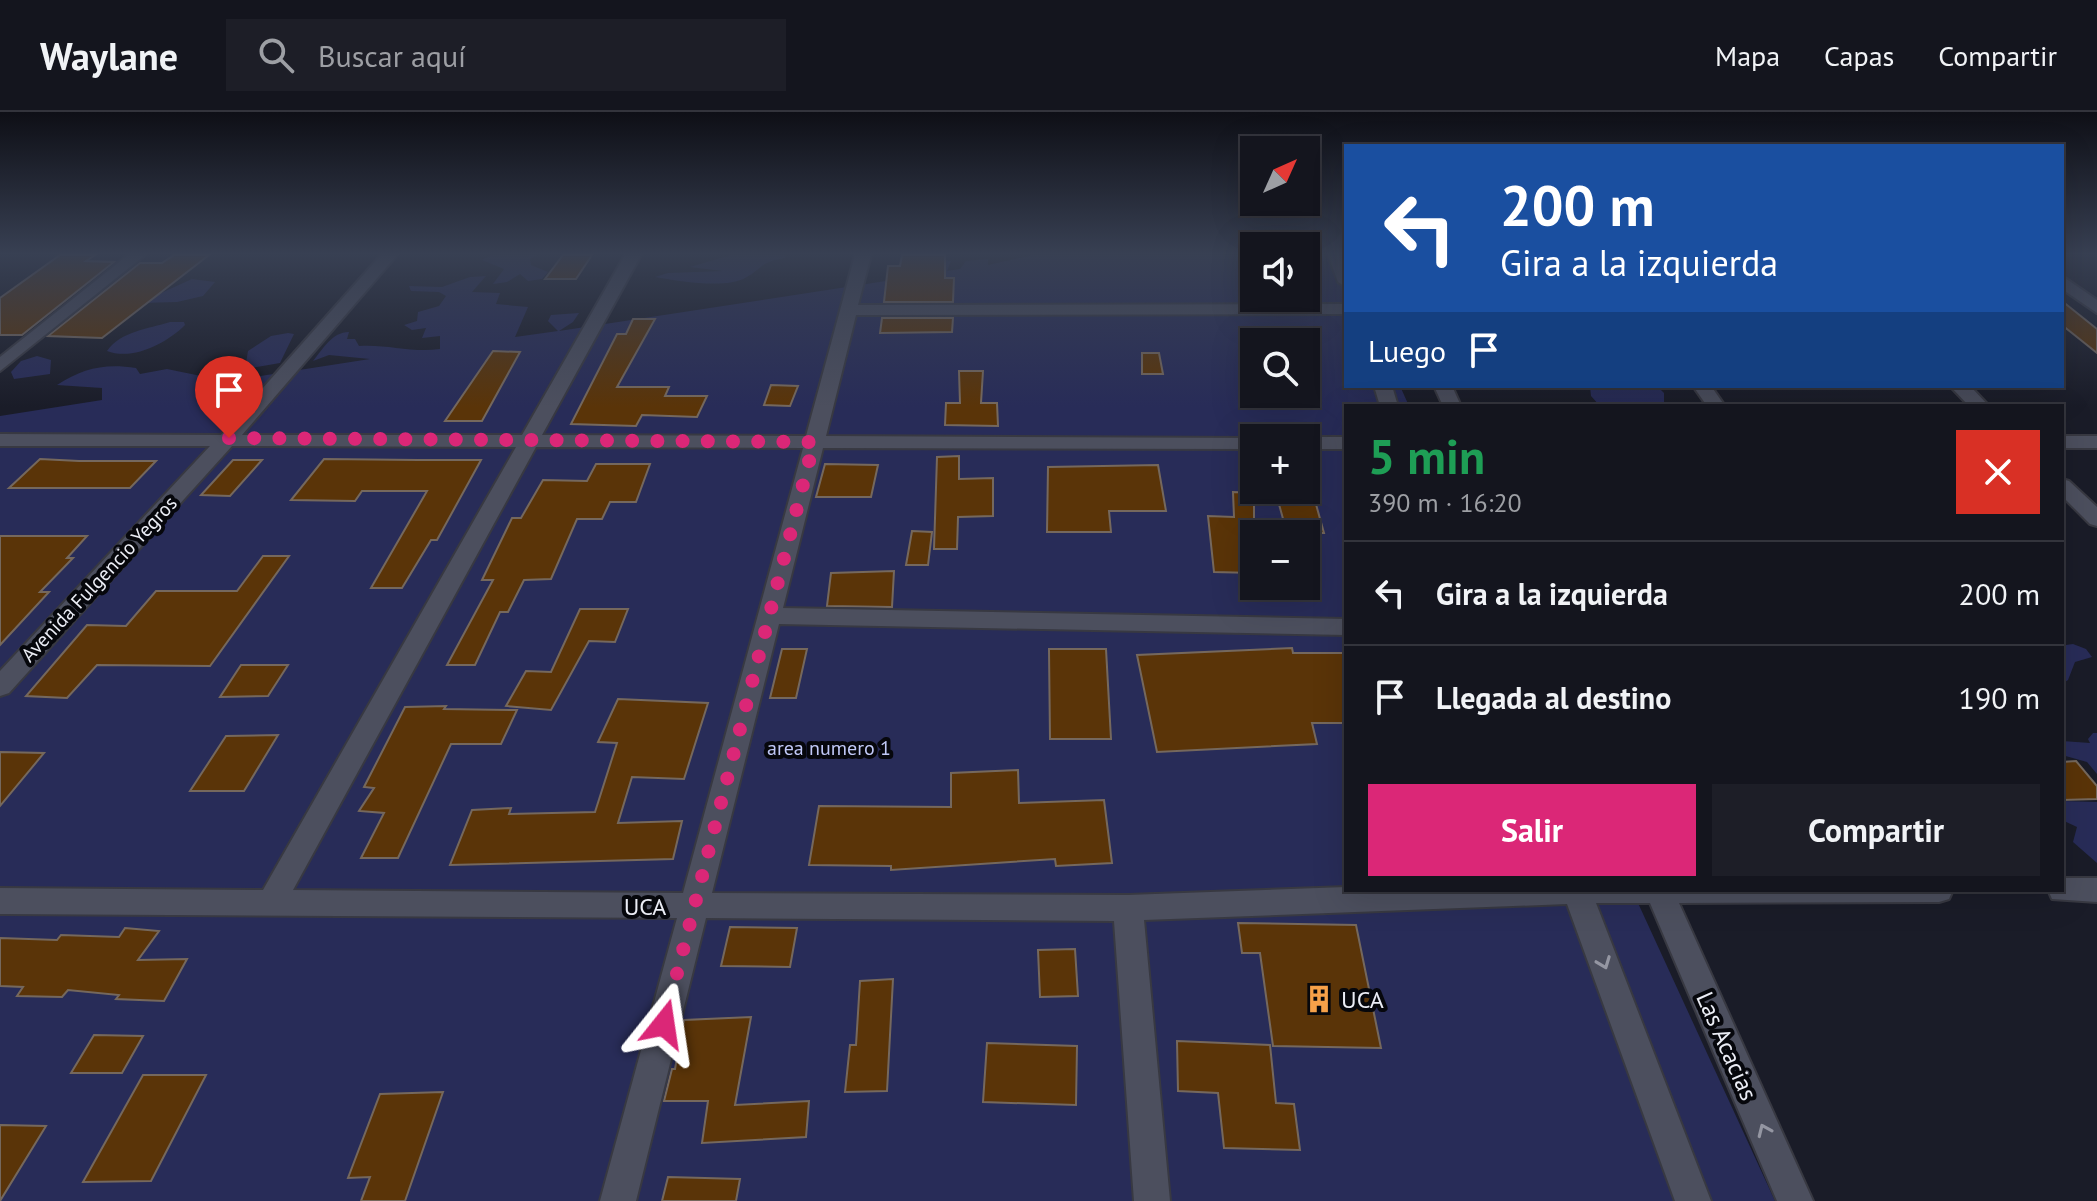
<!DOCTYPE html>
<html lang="es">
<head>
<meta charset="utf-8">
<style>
  body { margin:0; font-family:"PT Sans",sans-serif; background:#1d1e27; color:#f1f3f6; height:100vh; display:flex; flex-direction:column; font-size:30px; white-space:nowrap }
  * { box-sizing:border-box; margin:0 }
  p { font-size:26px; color:#9d9fa4 }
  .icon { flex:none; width:44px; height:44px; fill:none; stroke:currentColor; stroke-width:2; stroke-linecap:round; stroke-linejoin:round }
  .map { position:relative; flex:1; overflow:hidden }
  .drawer { position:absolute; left:1344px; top:292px; width:720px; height:488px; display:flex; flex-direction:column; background:#14151e; border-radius:0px; box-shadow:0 8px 32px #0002,0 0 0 2px #33343c }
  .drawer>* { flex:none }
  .banner { position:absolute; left:1344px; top:32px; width:720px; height:244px; border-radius:0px; box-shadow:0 8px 32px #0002,0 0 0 2px #33343c; background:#1a4fa0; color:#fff; overflow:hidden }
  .needle { width:52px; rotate:45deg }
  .tools { position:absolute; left:1240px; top:24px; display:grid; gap:16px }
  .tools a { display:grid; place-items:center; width:80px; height:80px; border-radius:0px; background:#14151e; box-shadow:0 8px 32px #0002,0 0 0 2px #33343c; font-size:40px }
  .pin { position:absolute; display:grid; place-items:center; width:68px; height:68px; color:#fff; margin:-82px -34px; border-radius:50% 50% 50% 0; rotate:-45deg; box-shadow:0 0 8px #0007 }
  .pin .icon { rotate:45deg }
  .me { position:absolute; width:88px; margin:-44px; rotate:15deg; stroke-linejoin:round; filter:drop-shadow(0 0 6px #0008) }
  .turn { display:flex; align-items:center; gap:28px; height:168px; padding:0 24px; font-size:36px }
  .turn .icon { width:104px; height:104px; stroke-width:2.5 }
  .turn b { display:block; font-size:56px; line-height:68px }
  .then { display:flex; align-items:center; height:76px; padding:0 24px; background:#0003; gap:16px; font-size:30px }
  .round { display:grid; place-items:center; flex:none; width:84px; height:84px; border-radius:0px; background:#1d1e27 }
  .summary { display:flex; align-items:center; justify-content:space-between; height:136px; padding:0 24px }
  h1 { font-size:48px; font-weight:700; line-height:60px; color:#1e9e55 }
  .action { display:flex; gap:16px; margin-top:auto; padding:16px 24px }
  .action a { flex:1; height:92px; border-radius:0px; background:#db2777; color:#fff; font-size:32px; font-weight:700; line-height:92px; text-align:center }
  .action a+a { background:#1d1e27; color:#f1f3f6 }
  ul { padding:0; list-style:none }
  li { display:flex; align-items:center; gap:24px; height:104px; padding:0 24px; border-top:2px solid #33343c }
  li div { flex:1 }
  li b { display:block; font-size:30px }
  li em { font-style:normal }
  header { display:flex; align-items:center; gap:48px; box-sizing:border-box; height:112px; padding:0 40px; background:#14151e; border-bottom:2px solid #33343c }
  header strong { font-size:38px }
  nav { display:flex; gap:44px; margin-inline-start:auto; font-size:28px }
  .search { width:560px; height:72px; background:#1d1e27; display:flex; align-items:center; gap:20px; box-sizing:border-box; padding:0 28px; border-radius:0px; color:#9d9fa4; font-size:30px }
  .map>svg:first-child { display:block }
</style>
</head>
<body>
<header>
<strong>Waylane</strong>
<div class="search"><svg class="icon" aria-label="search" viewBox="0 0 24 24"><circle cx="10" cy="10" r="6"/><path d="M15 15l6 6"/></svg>Buscar aquí</div>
<nav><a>Mapa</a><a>Capas</a><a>Compartir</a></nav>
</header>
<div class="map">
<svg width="2097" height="1089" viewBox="0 0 2097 1089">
  <rect width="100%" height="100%" fill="#1a1c28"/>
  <path fill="#282c58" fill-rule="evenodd" d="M492,143h45l-7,4 1,6 17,7 -6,7 -14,2 -8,-7 -13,8 -14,2 11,-15 -22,-9z
    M731,143h54v3c-25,4 -22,10 -40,20 -19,11 -68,3 -90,-1l13,-4 55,-2 -33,-4z
    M1033,143h221v43h52v-43h33l7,15v116h54l9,20h-63v484h286l143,311h-1775v-785l102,-16v-12l-45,-3c26,-17 48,-22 79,-17l4,6 27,-5 34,7 -4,10 173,-27 -41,-4 -16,6c10,-12 19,-29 36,-29l-2,7h8l4,7c28,-2 53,7 81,3v-13l-18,2 4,-10 -14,2 -8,-5 13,-4 1,-9 21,-6 7,-10 -7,-4 -28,-1 -2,-5 33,1 28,-10 16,-1 -14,16 28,1 -4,11 32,3 -13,30 43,-6 -10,-10 3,-6 28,-2 -6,9 -14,9 366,-56 12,-16 14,2 -4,10 13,-2 6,-8 22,-2v6zM1254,230h52v52h-52zM1254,326h52v52h-52zM1254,422h52v52h-52z
    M192,167l23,3 -12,14 -26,6 -38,1z
    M170,210h14l1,3c-18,18 -52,36 -78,26 14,-20 41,-22 63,-29z
    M288,221l6,1 -14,29 -35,6 3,-18 23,-15z
    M37,244l14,4 -1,14 -36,5 -3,-7 10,-11z
    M1590,274h67l7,7v9l-7,4h-57l-9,-10z
    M2073,532l13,5 6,8 -17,5 -7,18 -6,4v-33l4,-6z
    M2093,621h4v41l-10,-12 -25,-7v-14l28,2 -2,-4z
    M2062,689l35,1v61l-24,-21 4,-15 -15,-7z"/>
  <path fill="#5a3408" stroke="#75685d" stroke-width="2" d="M60,143h35l-9,6 28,1 -92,73h-22v-37z
    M174,143h35l-107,83 -54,-2 92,-73h22z
    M563,143h29l-16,24h-31z
    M902,143h43v23h9l-1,24h-69l4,-36h12z
    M2062,189l35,28v24l-35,-28z
    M882,206h71l-1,14 -72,1z
    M633,207h22l-38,68h52l-4,9h42l-10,21 -55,-2 -6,11 -65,-2 46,-90h9z
    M493,239l27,1 -38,69h-37z
    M1142,241h17l4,21h-21z
    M959,259h24l-2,32h16l1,23 -53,-1 1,-22h14z
    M771,273l27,1 -8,20 -26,-1z
    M959,344v23l34,-1v38l-35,1 -1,32h-23l3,-92z
    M40,347l39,2h77l-26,27h-121z
    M324,347l94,1h63l-44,80h-6l-29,48h-31l56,-97h-65l-7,10 -64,-1z
    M233,348h29l-32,36 -29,-1z
    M596,352h54l-14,38h-26l-8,17h-25l-26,60 -27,1 -16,32h-8l-25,53h-28l46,-85h-11l30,-62h9l22,-38 44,1z
    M825,352l53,1 -7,32h-55z
    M1158,353l8,46h-57l2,21h-64l1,-65z
    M1275,378h37l12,43h-37z
    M1233,380l21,1v80l-40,-1 -6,-56 26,1z
    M912,419l20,1 -4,33h-22z
    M0,424h87l-20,22h6l-33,34h9l-49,53z
    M263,444h26l-79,110 -113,-1 -30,33 -41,-2 61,-71 39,1 30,-35h81z
    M894,459l-2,36 -65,-1 4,-33z
    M580,497h48l-13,33 -26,-1 -38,69 -45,-4 20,-35 25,1z
    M1292,536l1,5h53v70h-34l5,21 -160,8 -20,-97z
    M782,537h25l-11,49h-26z
    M1049,537h57l5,90h-61z
    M241,553h47l-20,31 -48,1z
    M618,587l90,4 -24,76 -52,-2 -14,46 64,-2 -9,38 -223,6 22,-55 39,-2 -2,6 86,-2 22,-69 -19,-1z
    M446,594l-2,3 73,1 -16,34h-50l-53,114h-37l23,-45 -25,-2 15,-23 -10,-1 41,-80z
    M278,623l-34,56h-54l36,-55z
    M0,640l44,1 -44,53z
    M2076,649l21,25v13l-35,1v-38z
    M1018,658l1,33 85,-3 8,63 -56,3 -1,-7 -164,11v-4l-82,-1 10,-59 132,1v-34z
    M1238,811l118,2 25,123 -108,-2 -13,-93h-18z
    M730,815l67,1 -7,39 -69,-1z
    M125,816l34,3 -21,29 49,-1 -23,42 -48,-2 3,-4 -51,-5 -6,7 -45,-1 6,-9 -23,-1v-48l57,2 4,-5 58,2z
    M1075,837l3,47 -38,1 -2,-47z
    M893,867l-6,112 -42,1 5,-47h6l4,-64z
    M751,905l-16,88 74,-4 -3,36 -104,6 6,-42h-44l8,-32h3l9,-49z
    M94,923l49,1 -21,37h-51z
    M1177,929l93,4 6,58 18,1 6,46 -76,-2 -6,-55 -40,-2z
    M987,931l90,3 -1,59 -93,-3z
    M143,963h63l-55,106 -68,1z
    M443,980l-38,109h-44l9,-24 -22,1 32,-84z
    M0,1013l46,1 -46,75z
    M668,1065l37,1 35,1 -4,22h-74z"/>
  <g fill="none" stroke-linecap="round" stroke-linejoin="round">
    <defs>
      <path id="minor" d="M128,143h17l-145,116v-14z
        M381,143h16l-155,180h280l103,-180h16l-99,180 264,1 49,-181h16l-13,50 488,-1v10l-490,1 -30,121 431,2h-3v11l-431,-1 -40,160 563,11v16l-567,-11 -67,269 416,2 218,-8 607,3 -4,9 -10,3 -260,1 134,298h-36l-127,-298h-54l115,298h-36l-108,-297 -423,16 26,281h-36l-20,-280 -408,-3 -70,283h-36l77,-283 -677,-4v-26l263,2 253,-443 -284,-1 -223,247 -9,3v-25l210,-225h-210v-12l221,1zM536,335l267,1 -120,445 -390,-3z
        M1328,143h16l2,32 -8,-5z
        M2062,164l35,24v13l-35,-24z
        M1374,274h18l6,20h-18z
        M1434,274h18l9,20h-18z
        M1693,274h18l14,20h-18z
        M1950,274h20l19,20h-20z
        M2062,324h35v12h-35z
        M1306,325h40v12h-40v-11h-3z
        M2062,367l7,2 28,26v19l-7,-2 -28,-28z
        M2062,766h35v24l-45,-3 -4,-9h14z"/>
    </defs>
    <use href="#minor" stroke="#383942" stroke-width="4"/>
    <use href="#minor" fill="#4c4f5e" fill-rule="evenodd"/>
  </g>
  <defs><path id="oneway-chevron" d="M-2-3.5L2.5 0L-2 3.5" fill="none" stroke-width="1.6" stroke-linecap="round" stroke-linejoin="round" transform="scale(2)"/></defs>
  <g stroke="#9496a2">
    <use href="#oneway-chevron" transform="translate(1604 851) rotate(69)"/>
    <use href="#oneway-chevron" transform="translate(1764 1018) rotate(-114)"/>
  </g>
  <linearGradient id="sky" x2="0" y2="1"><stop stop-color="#0e0f16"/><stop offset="0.48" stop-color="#384053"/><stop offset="1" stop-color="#384053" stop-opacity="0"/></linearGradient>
  <rect width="2097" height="295" fill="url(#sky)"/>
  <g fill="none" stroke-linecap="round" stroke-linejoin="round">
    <path stroke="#db2777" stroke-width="14" stroke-dasharray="0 25.2" d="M229,326l585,4 -150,582"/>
  </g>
  <defs>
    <symbol id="building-bare" viewBox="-9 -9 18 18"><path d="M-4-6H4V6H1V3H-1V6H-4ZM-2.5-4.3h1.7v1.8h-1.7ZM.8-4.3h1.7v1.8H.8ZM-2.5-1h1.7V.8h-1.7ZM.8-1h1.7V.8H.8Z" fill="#f7a149" stroke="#06070c" stroke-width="2.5" paint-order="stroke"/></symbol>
  </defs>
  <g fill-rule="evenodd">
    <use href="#building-bare" x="1299" y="867" width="40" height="40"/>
  </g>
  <g text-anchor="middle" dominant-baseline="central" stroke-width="8" stroke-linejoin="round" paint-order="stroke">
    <g font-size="20" fill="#ebedf5" stroke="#06070c">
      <text transform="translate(99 467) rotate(-47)">Avenida Fulgencio Yegros</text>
    </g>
    <g font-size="20" fill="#c1c9f7" stroke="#06070c">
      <text x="829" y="636">area numero 1</text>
    </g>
    <g font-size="24" fill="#ebedf5" stroke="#06070c">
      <text x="645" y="794">UCA</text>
      <text transform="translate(1727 934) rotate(66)">Las Acacias</text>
    </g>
    <g font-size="24" fill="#ebedf5" stroke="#06070c" text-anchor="start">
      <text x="1341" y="887">UCA</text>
    </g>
  </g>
</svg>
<div class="tools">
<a><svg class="needle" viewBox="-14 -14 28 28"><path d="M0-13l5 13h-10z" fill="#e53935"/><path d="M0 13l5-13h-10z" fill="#9d9fa4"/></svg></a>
<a><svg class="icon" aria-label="sound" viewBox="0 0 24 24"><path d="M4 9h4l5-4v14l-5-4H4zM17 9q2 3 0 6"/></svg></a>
<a><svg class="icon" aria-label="search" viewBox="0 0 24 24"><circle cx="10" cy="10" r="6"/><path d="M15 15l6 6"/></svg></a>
<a>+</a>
<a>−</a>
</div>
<div class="pin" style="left:229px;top:326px;background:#d93025"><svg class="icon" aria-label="arrive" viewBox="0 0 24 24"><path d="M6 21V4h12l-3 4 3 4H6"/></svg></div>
<svg class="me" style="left:664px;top:912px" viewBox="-20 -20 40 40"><path d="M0-17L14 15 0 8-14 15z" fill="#db2777" stroke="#fff" stroke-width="4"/></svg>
<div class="banner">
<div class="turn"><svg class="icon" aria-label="left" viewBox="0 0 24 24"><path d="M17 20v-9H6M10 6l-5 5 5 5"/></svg><div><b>200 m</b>Gira a la izquierda</div></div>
<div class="then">Luego<svg class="icon" aria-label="arrive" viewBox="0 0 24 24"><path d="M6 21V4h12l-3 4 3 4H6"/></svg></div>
</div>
<section class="drawer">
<div class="summary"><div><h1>5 min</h1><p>390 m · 16:20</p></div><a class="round" style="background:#d93025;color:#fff"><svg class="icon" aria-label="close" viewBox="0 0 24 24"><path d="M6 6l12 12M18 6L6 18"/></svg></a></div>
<ul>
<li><svg class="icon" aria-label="left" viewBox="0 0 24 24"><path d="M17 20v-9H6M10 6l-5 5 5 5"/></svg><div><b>Gira a la izquierda</b></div><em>200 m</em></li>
<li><svg class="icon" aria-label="arrive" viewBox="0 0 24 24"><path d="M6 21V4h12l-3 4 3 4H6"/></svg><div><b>Llegada al destino</b></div><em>190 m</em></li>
</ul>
<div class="action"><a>Salir</a><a>Compartir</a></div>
</section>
</div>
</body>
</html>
